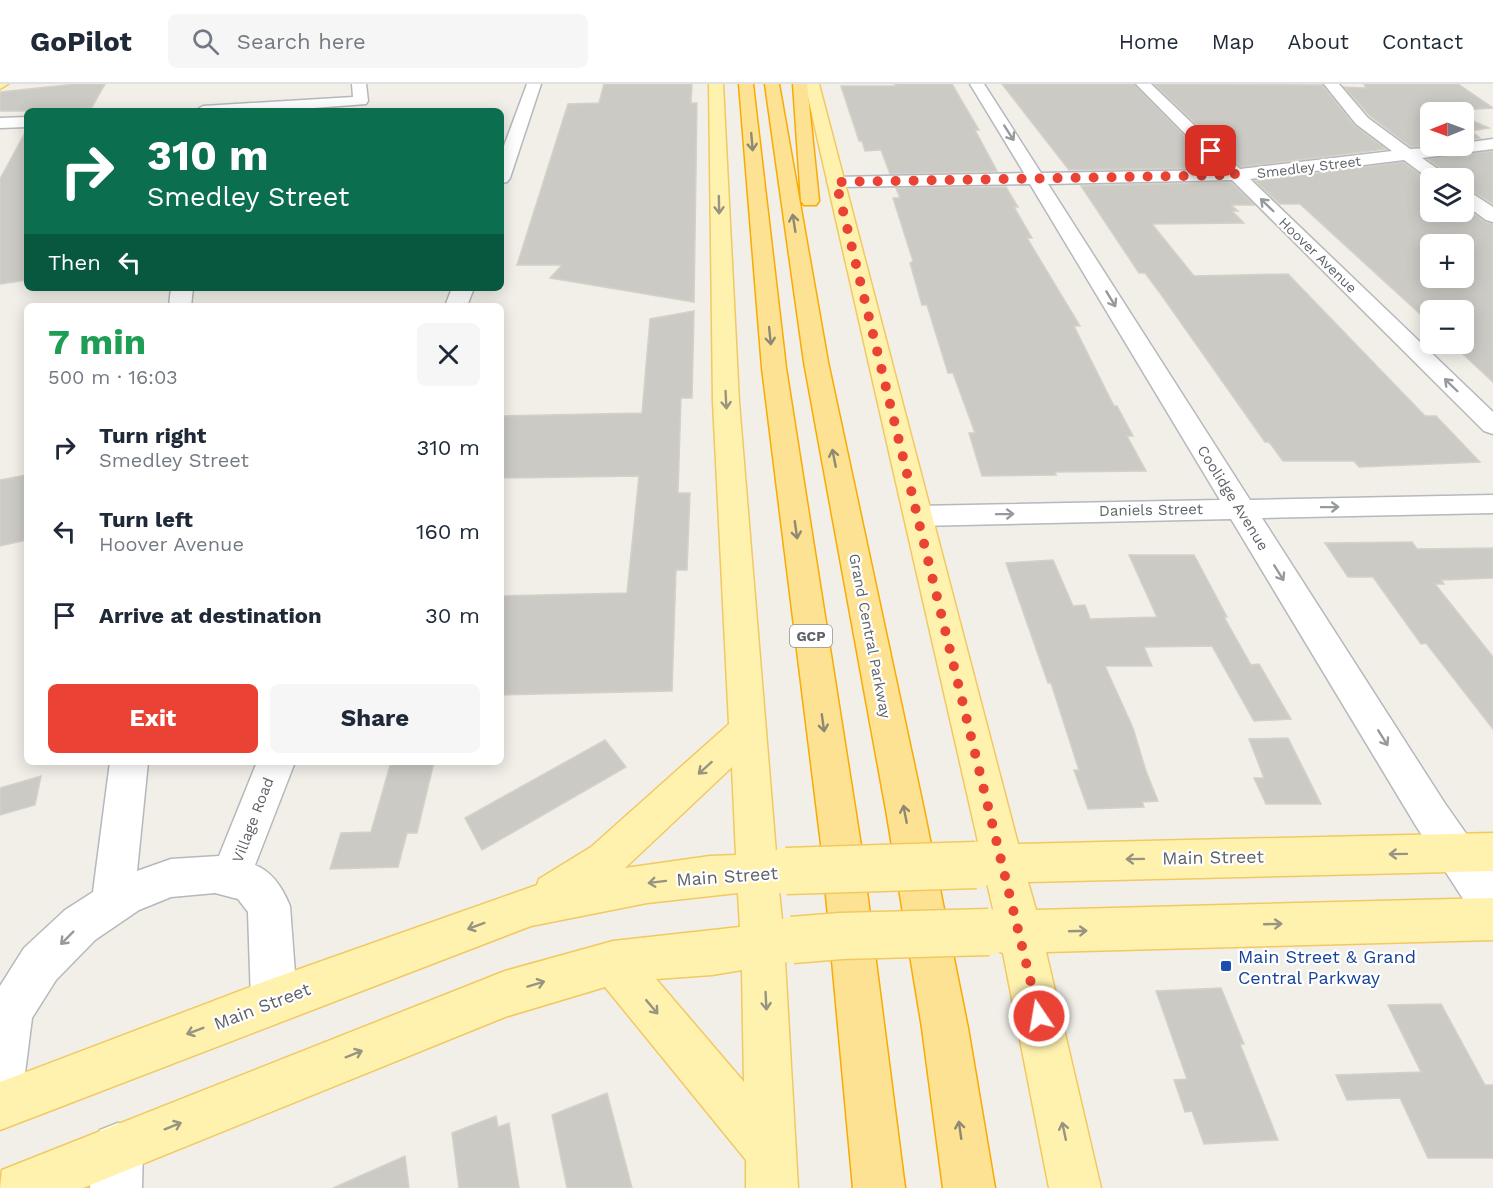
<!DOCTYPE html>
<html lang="en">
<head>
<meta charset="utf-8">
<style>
  body { margin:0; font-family:"Work Sans",sans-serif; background:#f6f6f7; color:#1f2937; height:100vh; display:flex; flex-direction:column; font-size:22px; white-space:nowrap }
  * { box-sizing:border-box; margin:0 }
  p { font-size:20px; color:#747a83 }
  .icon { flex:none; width:33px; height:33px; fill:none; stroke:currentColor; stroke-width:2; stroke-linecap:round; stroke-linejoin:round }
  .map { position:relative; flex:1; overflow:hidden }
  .side { position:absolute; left:24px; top:219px; width:480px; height:462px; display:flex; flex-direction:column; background:#fff; border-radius:9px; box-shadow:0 3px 15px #0003 }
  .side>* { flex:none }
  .top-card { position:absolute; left:24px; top:24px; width:480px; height:183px; border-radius:9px; box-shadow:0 3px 15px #0003; background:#0b6e4f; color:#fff; overflow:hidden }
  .needle { width:39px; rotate:269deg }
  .tools { position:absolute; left:1420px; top:18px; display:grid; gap:12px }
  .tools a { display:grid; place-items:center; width:54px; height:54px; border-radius:9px; background:#fff; box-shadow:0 3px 15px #0003; font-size:30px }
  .pin { position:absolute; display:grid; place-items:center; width:51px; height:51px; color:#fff; margin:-26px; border-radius:12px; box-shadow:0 3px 9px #0006 }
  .me { position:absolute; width:66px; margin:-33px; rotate:348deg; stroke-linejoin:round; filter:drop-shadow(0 0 4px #0008) }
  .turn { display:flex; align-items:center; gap:21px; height:126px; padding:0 24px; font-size:27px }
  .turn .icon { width:78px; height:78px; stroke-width:2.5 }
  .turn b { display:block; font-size:42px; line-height:51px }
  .then { display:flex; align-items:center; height:57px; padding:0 24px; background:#0003; gap:12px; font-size:22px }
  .round { display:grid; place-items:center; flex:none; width:63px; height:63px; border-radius:9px; background:#f6f6f7 }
  .head { display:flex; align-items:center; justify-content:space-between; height:102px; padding:0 24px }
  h1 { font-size:36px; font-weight:700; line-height:45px; color:#1e9e55 }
  .cta { display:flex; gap:12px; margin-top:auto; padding:12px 24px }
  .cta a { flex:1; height:69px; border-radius:9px; background:#ea4335; color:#fff; font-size:24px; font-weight:700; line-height:69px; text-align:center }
  .cta a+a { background:#f6f6f7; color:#1f2937 }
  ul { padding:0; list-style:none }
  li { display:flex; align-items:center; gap:18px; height:84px; padding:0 24px }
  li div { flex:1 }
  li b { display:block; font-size:22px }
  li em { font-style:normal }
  header { display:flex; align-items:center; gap:36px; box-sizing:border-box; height:84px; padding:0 30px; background:#fff; border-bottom:2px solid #e0e1e3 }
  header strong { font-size:28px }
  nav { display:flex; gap:33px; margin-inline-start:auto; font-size:21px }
  .search { width:420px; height:54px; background:#f6f6f7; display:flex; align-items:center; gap:15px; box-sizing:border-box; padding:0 21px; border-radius:9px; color:#747a83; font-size:22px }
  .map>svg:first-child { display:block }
</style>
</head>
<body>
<header>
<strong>GoPilot</strong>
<div class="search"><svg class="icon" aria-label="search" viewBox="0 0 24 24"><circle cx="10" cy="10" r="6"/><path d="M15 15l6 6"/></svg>Search here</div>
<nav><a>Home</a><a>Map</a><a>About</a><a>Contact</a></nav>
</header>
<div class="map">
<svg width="1493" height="1104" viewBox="0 0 1493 1104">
  <rect width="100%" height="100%" fill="#f1efe8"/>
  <path fill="#cccac5" stroke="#d6d1c6" stroke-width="1.5" fill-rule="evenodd" d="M76,0h29l-13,23 -32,4h-60v-19z
    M604,0h88l-1,19h6l-3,199 -144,-24 12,-13h-45l51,-161 31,-1z
    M895,0h57l27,46h-4l22,41 -107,3 -9,-24 -16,1 -3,-10h-3l-18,-55h55z
    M1002,0h132l82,84 -147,2z
    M1154,0l168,1 32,40 32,24 -145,18z
    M1364,0h94l35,24 -62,4 1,34 -21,1 -41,-31 -26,-29 22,1z
    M1464,33l25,11 -18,3 9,7 -16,3z
    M27,45v151l-27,4v-105z
    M1493,67v53l-22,-14 -7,-1v-11h-15l-3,-6 -18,-13z
    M1403,78l28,20v30h33v-5l21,15 8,2v158l-41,-38h12v-34h-33v14l-131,-120h-20l-25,-23zM1431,160h33v34h-33z
    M1231,98l23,23h-23l7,6h-6l12,12 -92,1 42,52 94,-2 137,142h11l44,46 -121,5 -5,-6h-71l-14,-19h-4l-105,-149 -15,-20h-6l-58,-87z
    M1006,103l12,20h-4l18,31h-5l53,88h-6l40,80h3l16,30h-6l19,35 -91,1 1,3 -74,1 -13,-43h6l-22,-60h-5l-21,-68h-5l-12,-42 3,-2 -20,-63h7l-4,-10z
    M694,227l-2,87h-11l-3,95h12l-3,77h-11l-4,121 -171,4v-99l126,-3 12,-117 -138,2v-62l141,-3 8,-94z
    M27,391v65l-27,6v-66z
    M1412,458l5,7 76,-1v30l-52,2 3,4h-9l58,73v72l-67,-86 -5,1 -48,-67h-25l-23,-34z
    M1129,471h65l33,62h-3l27,48 8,-1 32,55 -37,2 -42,-75 -68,1 8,19h-47l28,62 13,43 12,30 -16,1 2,5 -56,2 -14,-39h5l-28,-87h-3l-42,-120 47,-3 20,46 12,-1 5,14 67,-2z
    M1288,654l33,66h-55l-12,-26h10l-15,-39z
    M605,656l21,27 -144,83 -17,-32z
    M391,678h43l-17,71h-10l-9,34 -68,2 11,-36 30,-1z
    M41,692l-6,29 -35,10v-27z
    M1221,904l23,56h-4l38,96 -74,4 -12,-33 -7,1 -11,-32 13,-1 -31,-88z
    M1441,920l44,81h8v73h-65l-28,-60 -53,2 -11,-25 85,-3 -33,-67z
    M607,1009l25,95h-65l-15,-73z
    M496,1032l2,11 11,-4 10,65h-60l-7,-55z
    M405,1072l4,32h-76z"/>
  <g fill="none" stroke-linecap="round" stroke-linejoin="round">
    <defs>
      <path id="minor" d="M352,0h14l2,17 -2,3 -91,7h-80l8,-5 150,-9z
        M527,0h14l-31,94 -3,4 -6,1v-29z
        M970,0h14l57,89 180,-3 -85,-86h15l89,85 152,-18 -36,-27 -32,-40h15l29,34 42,31 54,-3v-3l29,-4v10l-71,9 23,16 2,4h-16v2l-27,-20 -154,19 243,233v22l-9,-3 -252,-251 -184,4 202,316 243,-5v18l-231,5 182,284 49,70v56l-15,-6 -62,-96 -185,-307 -313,7 -10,-3 -4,-7 4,-7 10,-3 302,-6 -190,-316 -194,3 -6,-1 -3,-4 3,-4 6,-1 188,-4z
        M27,33v10l-27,1v-10z
        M1464,107l6,1 23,15v15l-7,-2 -22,-16z
        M171,204h22l-2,18h-22z
        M452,204h22l-7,18h-22z
        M110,678h38l-11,109 34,-12 48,-3 38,-94h38l-40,103c18,7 28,24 35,41l7,95 -7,16 -16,7 -16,-7 -7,-16 -3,-89 -10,-13 -23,-6 -44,4 -32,13 -44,30 -39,40 -24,38 -8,63 -7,17 -17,7v-119l24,-38 41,-38 28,-18z
        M118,1039l18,7 7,18 -1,40h-52l3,-40 7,-18z"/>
      <path id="major" d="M0,0h8l-8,5z
        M709,0h14l16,318 37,451 17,5 6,14 -6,14 -14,5 3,29 15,6 7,15 -7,15 -12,5 13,227h-52v-28l-141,-173 -100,30 -422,171h-83l2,-18 503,-199 108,-30 127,-14 -2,-34 -91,10 -116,23 -531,204v-48l274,-104 263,-93 2,-6 52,-32 138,-123 -16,-322zM732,683l4,88 -26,1 -85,12zM742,886l2,112 -88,-103 56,-4z
        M805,0h14l199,760 475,-11v38l-465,11 8,28 457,-12v42l-447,12 55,236h-52l-46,-235 -18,-6 -6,-15 6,-15 9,-4 -7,-30 -19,-6 -6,-13 6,-13 11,-5z"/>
      <path id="highway" d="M739,0h14l33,284 76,484 43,336h-52l-31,-336 -60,-484z
        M765,0h14l49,278 96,448 44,218 27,160h-52l-21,-160 -36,-218 -82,-448z
        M793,0h14l12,117 -3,4h-12l-3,-4z"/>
    </defs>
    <use href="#minor" stroke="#b5b8bc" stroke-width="3"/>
    <use href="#major" stroke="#f2c960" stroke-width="3"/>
    <use href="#highway" stroke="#f9ab00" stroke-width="3"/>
    <use href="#minor" fill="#fff" fill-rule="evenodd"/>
    <use href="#major" fill="#fff2af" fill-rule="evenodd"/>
    <use href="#highway" fill="#fde293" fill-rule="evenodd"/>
    <defs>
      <path id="major-bridge" d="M786,787l190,-6
        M792,856l49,-4 148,-4"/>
    </defs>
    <use href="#major-bridge" stroke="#f2c960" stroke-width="49" stroke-linecap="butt"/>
    <use href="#major-bridge" stroke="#fff2af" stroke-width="46"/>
  </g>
  <defs><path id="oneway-shaft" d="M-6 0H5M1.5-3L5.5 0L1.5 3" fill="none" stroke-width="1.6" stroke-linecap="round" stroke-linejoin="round" transform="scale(1.5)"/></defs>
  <g stroke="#979a9d">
    <use href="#oneway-shaft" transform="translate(1009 49) rotate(57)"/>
    <use href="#oneway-shaft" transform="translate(1267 121) rotate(-136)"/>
    <use href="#oneway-shaft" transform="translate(1111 215) rotate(59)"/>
    <use href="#oneway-shaft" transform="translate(1451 301) rotate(-136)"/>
    <use href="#oneway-shaft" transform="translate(1330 423) rotate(-1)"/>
    <use href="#oneway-shaft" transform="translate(1005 430) rotate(-1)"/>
    <use href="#oneway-shaft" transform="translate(1279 489) rotate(58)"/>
    <use href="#oneway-shaft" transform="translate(1383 654) rotate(58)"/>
    <use href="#oneway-shaft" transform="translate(67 854) rotate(135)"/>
  </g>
  <g stroke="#8e8975">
    <use href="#oneway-shaft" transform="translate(752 58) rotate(85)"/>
    <use href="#oneway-shaft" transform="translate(794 139) rotate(-99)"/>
    <use href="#oneway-shaft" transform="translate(770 252) rotate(84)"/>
    <use href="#oneway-shaft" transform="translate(834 374) rotate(-101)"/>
    <use href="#oneway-shaft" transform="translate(796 446) rotate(82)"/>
    <use href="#oneway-shaft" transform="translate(823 639) rotate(82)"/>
    <use href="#oneway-shaft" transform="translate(905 730) rotate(-101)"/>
    <use href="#oneway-shaft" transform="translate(960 1046) rotate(-98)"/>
  </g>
  <g stroke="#979581">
    <use href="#oneway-shaft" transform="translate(719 121) rotate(89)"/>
    <use href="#oneway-shaft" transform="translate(726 316) rotate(87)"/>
    <use href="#oneway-shaft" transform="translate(705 684) rotate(138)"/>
    <use href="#oneway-shaft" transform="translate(1398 770) rotate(179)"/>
    <use href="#oneway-shaft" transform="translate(1135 775) rotate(179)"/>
    <use href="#oneway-shaft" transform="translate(657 798) rotate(173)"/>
    <use href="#oneway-shaft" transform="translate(1273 840) rotate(-2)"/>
    <use href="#oneway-shaft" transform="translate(476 842) rotate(160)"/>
    <use href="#oneway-shaft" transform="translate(1078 847) rotate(-2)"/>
    <use href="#oneway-shaft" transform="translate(536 900) rotate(-17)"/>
    <use href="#oneway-shaft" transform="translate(766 917) rotate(87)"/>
    <use href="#oneway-shaft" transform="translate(652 923) rotate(50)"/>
    <use href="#oneway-shaft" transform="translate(195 947) rotate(159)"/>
    <use href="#oneway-shaft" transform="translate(354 970) rotate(-22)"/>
    <use href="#oneway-shaft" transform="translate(173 1042) rotate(-22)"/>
    <use href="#oneway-shaft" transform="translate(1064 1047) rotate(-102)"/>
  </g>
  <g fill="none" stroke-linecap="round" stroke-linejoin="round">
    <path stroke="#ea4335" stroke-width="10" stroke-dasharray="0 18" d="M1039,932l-203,-834 400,-7 -25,-24"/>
  </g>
  <rect fill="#1a4fb4" stroke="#fff" stroke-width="2" x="1220" y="876" width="12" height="12" rx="3"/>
  <g text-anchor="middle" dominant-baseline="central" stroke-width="4.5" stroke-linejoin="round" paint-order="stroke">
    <g font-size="14" fill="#5f6368" stroke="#fff">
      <text transform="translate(1309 83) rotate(-7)">Smedley Street</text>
      <text transform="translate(1318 171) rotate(44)">Hoover Avenue</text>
    </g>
    <rect fill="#fff" stroke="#8f9295" stroke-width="1.5" x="790" y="541" width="42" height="22" rx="4.5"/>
    <g font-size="14" font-weight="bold" fill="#5f6368">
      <text x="811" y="552">GCP</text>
    </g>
    <g font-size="15" fill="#5f6368" stroke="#fff">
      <text transform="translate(1233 414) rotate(58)">Coolidge Avenue</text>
      <text transform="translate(1151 426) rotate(-1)">Daniels Street</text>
      <text transform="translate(870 552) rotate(79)">Grand Central Parkway</text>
      <text transform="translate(253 736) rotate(-69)">Village Road</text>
    </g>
    <g font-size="18" fill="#5f6368" stroke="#fff">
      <text transform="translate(1213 773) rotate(-1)">Main Street</text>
      <text transform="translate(727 792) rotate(-4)">Main Street</text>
      <text transform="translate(262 922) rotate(-21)">Main Street</text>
    </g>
    <g font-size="18" fill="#164399" stroke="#fff" text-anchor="start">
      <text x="1238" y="872">Main Street &amp; Grand<tspan x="1238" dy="21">Central Parkway</tspan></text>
    </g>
  </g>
</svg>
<div class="tools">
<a><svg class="needle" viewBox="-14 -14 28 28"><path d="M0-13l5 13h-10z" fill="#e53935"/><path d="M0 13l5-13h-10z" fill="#747a83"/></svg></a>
<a><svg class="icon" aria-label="layers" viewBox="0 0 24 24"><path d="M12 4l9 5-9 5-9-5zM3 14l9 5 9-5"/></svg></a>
<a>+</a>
<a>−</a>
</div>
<div class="pin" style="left:1211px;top:67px;background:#d93025"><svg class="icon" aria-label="arrive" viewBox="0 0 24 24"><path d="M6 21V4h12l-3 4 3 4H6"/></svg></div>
<svg class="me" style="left:1039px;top:932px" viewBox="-20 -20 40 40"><circle r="17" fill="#ea4335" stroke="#fff" stroke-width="3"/><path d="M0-11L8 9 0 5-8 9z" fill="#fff"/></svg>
<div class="top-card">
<div class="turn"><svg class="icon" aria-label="right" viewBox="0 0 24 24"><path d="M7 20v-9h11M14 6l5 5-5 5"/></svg><div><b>310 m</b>Smedley Street</div></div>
<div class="then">Then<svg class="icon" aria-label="left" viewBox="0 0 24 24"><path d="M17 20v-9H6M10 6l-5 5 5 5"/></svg></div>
</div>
<section class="side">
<div class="head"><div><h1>7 min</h1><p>500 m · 16:03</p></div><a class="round"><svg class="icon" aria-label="close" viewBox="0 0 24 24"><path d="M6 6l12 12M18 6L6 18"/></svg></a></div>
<ul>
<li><svg class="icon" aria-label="right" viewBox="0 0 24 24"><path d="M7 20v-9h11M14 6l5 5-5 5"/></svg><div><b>Turn right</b><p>Smedley Street</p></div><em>310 m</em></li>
<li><svg class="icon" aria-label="left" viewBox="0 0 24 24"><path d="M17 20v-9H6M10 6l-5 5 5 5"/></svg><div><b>Turn left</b><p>Hoover Avenue</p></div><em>160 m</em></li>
<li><svg class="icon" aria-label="arrive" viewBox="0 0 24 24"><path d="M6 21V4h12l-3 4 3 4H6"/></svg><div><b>Arrive at destination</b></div><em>30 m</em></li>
</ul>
<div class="cta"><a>Exit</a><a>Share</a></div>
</section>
</div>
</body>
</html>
